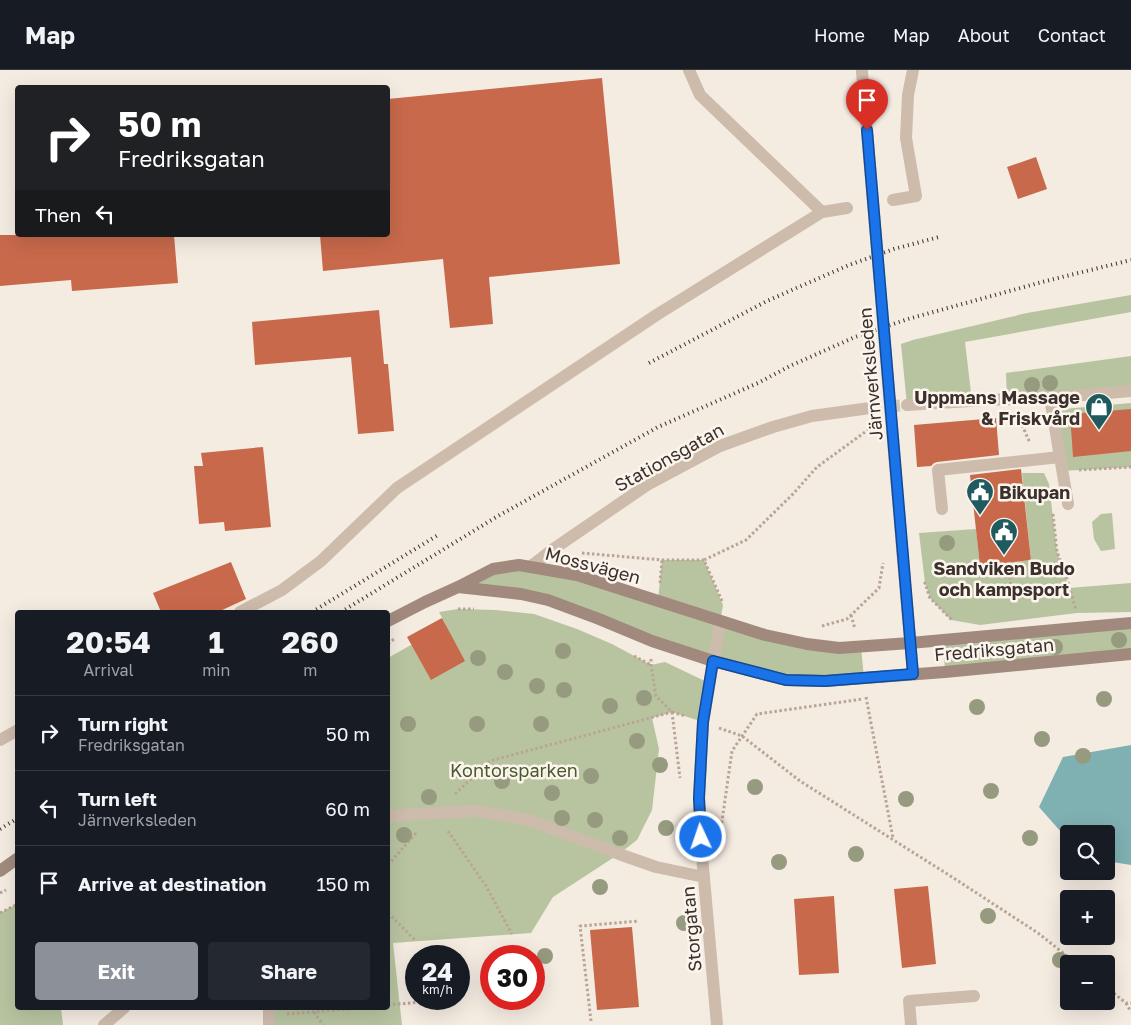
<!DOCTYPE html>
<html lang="en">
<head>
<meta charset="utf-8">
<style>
  body { margin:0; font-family:"Golos Text",sans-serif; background:#242831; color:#f1f3f6; height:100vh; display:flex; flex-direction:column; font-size:19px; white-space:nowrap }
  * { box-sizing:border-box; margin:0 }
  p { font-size:16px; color:#9ea1a6 }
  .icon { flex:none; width:28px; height:28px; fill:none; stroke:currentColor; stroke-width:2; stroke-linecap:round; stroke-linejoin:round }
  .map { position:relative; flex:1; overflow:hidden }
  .details { position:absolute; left:15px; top:540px; width:375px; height:400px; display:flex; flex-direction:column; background:#171b24; border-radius:5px; box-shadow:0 5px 20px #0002 }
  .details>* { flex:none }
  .top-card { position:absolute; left:15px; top:15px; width:375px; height:152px; border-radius:5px; box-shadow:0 5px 20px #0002; background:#202124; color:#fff; overflow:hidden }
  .tools { position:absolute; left:1060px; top:755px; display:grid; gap:10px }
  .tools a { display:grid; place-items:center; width:55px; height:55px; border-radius:5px; background:#171b24; box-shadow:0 5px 20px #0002; font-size:25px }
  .speed { position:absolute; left:405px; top:875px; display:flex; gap:10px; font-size:25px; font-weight:700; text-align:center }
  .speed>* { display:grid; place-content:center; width:65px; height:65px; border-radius:50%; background:#171b24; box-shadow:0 5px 20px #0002; line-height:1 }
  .speed small { font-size:12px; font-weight:400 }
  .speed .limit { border:8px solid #d22; background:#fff; color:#111 }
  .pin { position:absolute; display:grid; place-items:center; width:42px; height:42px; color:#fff; margin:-51px -21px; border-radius:50% 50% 50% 0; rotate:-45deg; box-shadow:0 0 5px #0007 }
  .pin .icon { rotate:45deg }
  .me { position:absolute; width:55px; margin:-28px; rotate:357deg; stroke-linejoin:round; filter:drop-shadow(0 0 4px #0008) }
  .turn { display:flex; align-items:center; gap:18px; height:105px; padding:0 20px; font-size:22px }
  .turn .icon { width:65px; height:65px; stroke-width:2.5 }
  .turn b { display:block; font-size:35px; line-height:42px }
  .then { display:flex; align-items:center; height:48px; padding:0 20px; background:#0003; gap:10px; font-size:19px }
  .eta { display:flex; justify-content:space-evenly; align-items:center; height:85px; text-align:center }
  .eta b { font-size:30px; font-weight:700; line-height:35px }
  .cta { display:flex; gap:10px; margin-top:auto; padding:10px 20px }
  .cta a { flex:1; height:58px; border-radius:5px; background:#8c9099; color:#fff; font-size:20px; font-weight:700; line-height:58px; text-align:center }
  .cta a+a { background:#242831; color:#f1f3f6 }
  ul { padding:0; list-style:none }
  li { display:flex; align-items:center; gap:15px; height:75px; padding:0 20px; border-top:1px solid #363941 }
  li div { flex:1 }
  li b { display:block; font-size:19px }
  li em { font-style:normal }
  header { display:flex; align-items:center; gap:30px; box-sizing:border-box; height:70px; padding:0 25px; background:#171b24; border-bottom:1px solid #363941 }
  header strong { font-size:24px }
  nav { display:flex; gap:28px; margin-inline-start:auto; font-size:18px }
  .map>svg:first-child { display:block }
</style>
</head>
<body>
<header>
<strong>Map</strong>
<nav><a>Home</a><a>Map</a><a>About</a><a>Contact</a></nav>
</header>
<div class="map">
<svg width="1131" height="955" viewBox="0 0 1131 955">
  <rect width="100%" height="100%" fill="#f4ebe1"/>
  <path fill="#b8c4a0" d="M1131,225v17l-166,30 7,59 -65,4 -6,-61 12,-4 114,-27z
    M1131,286v35l-124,8 -1,-26z
    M1131,333v64l-69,4 -10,-61z
    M1022,403h22l5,11 8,68 12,36 62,-5v29l-54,1 -97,12 -29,-5 -21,-22 -5,-15 -6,-50 57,-4 4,37 51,-6z
    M1112,443l3,36 -14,2 -7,-12 -2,-17 9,-8z
    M662,490h42l19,45 -3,17 45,13 96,12 3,31 -78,2 -238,-80 -90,-13 61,-22 139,35z
    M458,539l38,1 38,4 43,15 35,15 39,21 14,-3 44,21 -6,39 -31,-10 -20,6 7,31 -7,61 -15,30 -18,14 -66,43 -22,36 -138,10 9,82h-133v-17h119v-350l58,-33 -7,-13z
    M1131,553v31l-186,18 -2,-32z
    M17,834l1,104h43l2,17h-63v-112z"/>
  <path fill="#7fb0b2" d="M1131,675v120l-25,-4v-27h-37v7l-30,-34 24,-50z"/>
  <path fill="#c8694b" d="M602,8l18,186 -131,13 4,47 -43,4 -7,-69 -120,12 -3,-36h68v-136z
    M1036,87l11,32 -29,10 -11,-32z
    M0,165h174l4,48 -106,8 -1,-11 -71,6z
    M379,240l5,54h4l6,67 -36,3 -7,-77 -96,8 -3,-43z
    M1131,339v42l-58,6 -3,-43z
    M996,348l3,37 -62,7 -3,1 -3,3 -14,1 -3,-42z
    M263,377l8,80 -46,4 -1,-9 -25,2 -5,-58h9l-2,-13z
    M1021,399l10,91 -51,6 -10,-91z
    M231,492l15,37 -28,13h-57l-8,-19z
    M442,548l23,43 -34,19 -24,-43z
    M928,816l8,78 -34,4 -8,-79z
    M834,826l5,77 -40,2 -5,-76z
    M632,857l7,80 -42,3 -7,-80z"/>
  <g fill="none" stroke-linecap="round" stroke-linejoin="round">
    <path stroke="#cfc6bd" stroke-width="12" stroke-dasharray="12 6" stroke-linecap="butt" d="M870,338l37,-3"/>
    <path stroke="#b9a596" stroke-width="3" stroke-dasharray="2.5 2.5" stroke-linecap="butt" d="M1018,346l12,27
      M1079,400l52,-3
      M1053,444l4,38 8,20 11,38
      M582,483l80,7h42
      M1009,502l3,21 58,-5
      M660,513l2,-23
      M924,514l1,-1 5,15 22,22
      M722,531l-18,-41 42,-20 46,-45 25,-28 55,-40
      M458,539h16
      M851,545l4,14
      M822,556l25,-7 32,-31 4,-25
      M388,574l6,-5
      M634,586l17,9
      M651,589v6l5,31 16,16 13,4
      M866,627l27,141
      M672,642l8,66
      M719,658l23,8 58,45 152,96 86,56 39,31
      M455,724l35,-33 182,-49
      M721,758l11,-77 25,-37 106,-15
      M448,761l38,55 26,48
      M388,795l29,-33
      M0,823l6,-3
      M0,843l18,-9
      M388,843l28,28
      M1106,917l20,16h5
      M1126,933l5,9
      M388,935l33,-3
      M314,942l9,13
      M287,944l74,-6
      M591,951l-11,-95 59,-5"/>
    <path stroke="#cdbbac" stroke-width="12" d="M893,130l23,-4 -10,-58 2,-43 5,-25
      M822,142l25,-4
      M1050,328l18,106
      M942,439l-4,-39 122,-13
      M240,542l42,-22 39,-29 76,-73 261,-174 164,-102 -122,-117 -11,-25
      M0,670l18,-10
      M388,746l46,-3 44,-2 51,9 90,34 37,13 48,10
      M104,955l20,-17
      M269,955v-17
      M911,955l-2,-24 65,-5"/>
    <path stroke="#cdbbac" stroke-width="12" d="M907,335l79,-5 64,-2 81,-7
      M903,490l10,114
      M530,497l22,-17 95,-65 73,-39 53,-19 39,-11 58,-8
      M717,955l-15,-169 -3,-59 4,-75 17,-100"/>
    <path stroke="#a18a7d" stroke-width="12" d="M458,517l63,7 27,6 51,19 53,22 61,20 73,19 39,1 120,-9 186,-18
      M388,551l37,-19 33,-15 35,-18 26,-4 58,10 188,60 42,9 32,4 71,-5 221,-20
      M0,801l18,-13"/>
    <path stroke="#3b302b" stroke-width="4" stroke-dasharray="1 4" stroke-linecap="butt" d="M649,293l118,-62 82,-36 45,-16 45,-12
      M312,542l126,-77
      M341,542l157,-96 160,-89 100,-44 32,-17 65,-29 53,-18 134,-37 89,-22
      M0,759l18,-11"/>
    <path stroke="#cdbbac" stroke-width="12" d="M862,2l41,488"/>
  </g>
  <g fill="#969b7f">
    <circle cx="1050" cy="313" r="8"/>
    <circle cx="1032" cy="315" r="8"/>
    <circle cx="947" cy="473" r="8"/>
    <circle cx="1119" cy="570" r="8"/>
    <circle cx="1055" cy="577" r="8"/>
    <circle cx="563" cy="581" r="8"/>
    <circle cx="478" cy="588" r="8"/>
    <circle cx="505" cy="602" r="8"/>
    <circle cx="537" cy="616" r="8"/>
    <circle cx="564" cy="620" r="8"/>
    <circle cx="644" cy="628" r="8"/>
    <circle cx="1104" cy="629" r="8"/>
    <circle cx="610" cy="636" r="8"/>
    <circle cx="977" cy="637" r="8"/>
    <circle cx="408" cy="654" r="8"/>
    <circle cx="477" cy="654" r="8"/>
    <circle cx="541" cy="654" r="8"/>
    <circle cx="1042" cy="669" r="8"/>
    <circle cx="637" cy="671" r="8"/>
    <circle cx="1083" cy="686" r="8"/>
    <circle cx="660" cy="695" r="8"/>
    <circle cx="591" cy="706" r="8"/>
    <circle cx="502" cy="711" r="8"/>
    <circle cx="755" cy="717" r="8"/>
    <circle cx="991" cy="721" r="8"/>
    <circle cx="552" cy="723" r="8"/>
    <circle cx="429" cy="727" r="8"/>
    <circle cx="906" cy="729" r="8"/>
    <circle cx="562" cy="748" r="8"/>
    <circle cx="595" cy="750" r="8"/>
    <circle cx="666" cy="758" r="8"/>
    <circle cx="404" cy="765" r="8"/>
    <circle cx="620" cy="768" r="8"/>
    <circle cx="1030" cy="768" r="8"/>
    <circle cx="856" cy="784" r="8"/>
    <circle cx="779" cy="792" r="8"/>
    <circle cx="600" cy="817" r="8"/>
    <circle cx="988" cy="846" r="8"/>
    <circle cx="684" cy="853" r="8"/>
    <circle cx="545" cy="886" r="8"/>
    <circle cx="1060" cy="890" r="8"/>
  </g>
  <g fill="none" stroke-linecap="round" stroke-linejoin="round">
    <defs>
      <path id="route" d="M701,767l-2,-39 4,-76 10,-61 73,19 39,1 88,-7 -46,-544"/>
    </defs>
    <use href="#route" stroke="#114b97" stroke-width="12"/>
    <use href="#route" stroke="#1a73e8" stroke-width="9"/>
  </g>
  <defs>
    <symbol id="shop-pin" viewBox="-11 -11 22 30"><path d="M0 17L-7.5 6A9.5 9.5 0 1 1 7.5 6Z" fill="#1f5a5e" stroke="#fbf5ee"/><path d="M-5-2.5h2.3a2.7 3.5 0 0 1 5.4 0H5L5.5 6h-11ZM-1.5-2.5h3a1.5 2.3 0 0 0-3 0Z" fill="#fff"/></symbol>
    <symbol id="civic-pin" viewBox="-11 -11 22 30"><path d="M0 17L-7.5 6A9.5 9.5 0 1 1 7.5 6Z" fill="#1f5a5e" stroke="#fbf5ee"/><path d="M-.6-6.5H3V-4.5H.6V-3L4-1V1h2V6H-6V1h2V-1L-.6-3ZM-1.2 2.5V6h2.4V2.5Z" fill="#fff"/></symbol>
  </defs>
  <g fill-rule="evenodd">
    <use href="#shop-pin" x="1083" y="321" width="32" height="43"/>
    <use href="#civic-pin" x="964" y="406" width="32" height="43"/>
    <use href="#civic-pin" x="988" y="446" width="32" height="43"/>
  </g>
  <g text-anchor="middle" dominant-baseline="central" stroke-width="5" stroke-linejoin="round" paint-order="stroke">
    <g font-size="18" fill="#3b302b" stroke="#fbf5ee">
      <text transform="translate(870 304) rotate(-95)">Järnverksleden</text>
      <text transform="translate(669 387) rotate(-29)">Stationsgatan</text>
      <text transform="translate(593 495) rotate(15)">Mossvägen</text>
      <text transform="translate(994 579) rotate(-5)">Fredriksgatan</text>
      <text transform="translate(691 859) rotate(-95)">Storgatan</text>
    </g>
    <g font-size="18" font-weight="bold" fill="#3b302b" stroke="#fbf5ee" text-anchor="end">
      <text x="1080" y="327">Uppmans Massage<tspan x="1080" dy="21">&amp; Friskvård</tspan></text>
      <text x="999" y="422" text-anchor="start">Bikupan</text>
      <text x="1004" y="498" text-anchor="middle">Sandviken Budo<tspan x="1004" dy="21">och kampsport</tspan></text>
    </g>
    <g font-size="18" fill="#4a5a2e" stroke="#fbf5ee">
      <text x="514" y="700">Kontorsparken</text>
    </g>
  </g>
</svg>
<div class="tools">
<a><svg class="icon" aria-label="search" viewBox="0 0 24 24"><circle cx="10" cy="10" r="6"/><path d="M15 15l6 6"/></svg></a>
<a>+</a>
<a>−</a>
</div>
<div class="speed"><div>24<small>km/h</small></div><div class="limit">30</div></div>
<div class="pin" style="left:867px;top:60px;background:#d93025"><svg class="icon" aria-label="arrive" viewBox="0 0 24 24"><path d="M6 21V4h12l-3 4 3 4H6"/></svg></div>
<svg class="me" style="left:701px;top:767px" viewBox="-20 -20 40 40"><circle r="17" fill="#1a73e8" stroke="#fff" stroke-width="3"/><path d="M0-11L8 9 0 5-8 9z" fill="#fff"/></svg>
<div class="top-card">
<div class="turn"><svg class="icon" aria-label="right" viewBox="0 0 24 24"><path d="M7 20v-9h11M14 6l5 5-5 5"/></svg><div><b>50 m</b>Fredriksgatan</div></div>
<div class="then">Then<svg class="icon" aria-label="left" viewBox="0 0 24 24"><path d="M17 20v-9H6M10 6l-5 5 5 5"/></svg></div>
</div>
<section class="details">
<div class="eta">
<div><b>20:54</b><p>Arrival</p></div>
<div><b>1</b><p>min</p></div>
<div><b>260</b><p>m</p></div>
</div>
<ul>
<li><svg class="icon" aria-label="right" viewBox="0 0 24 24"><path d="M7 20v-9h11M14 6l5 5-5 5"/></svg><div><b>Turn right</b><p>Fredriksgatan</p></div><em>50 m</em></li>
<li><svg class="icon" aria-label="left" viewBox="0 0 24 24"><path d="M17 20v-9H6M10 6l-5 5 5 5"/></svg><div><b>Turn left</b><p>Järnverksleden</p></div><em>60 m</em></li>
<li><svg class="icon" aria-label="arrive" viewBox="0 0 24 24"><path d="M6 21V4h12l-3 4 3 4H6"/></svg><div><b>Arrive at destination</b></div><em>150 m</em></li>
</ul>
<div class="cta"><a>Exit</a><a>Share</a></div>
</section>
</div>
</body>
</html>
